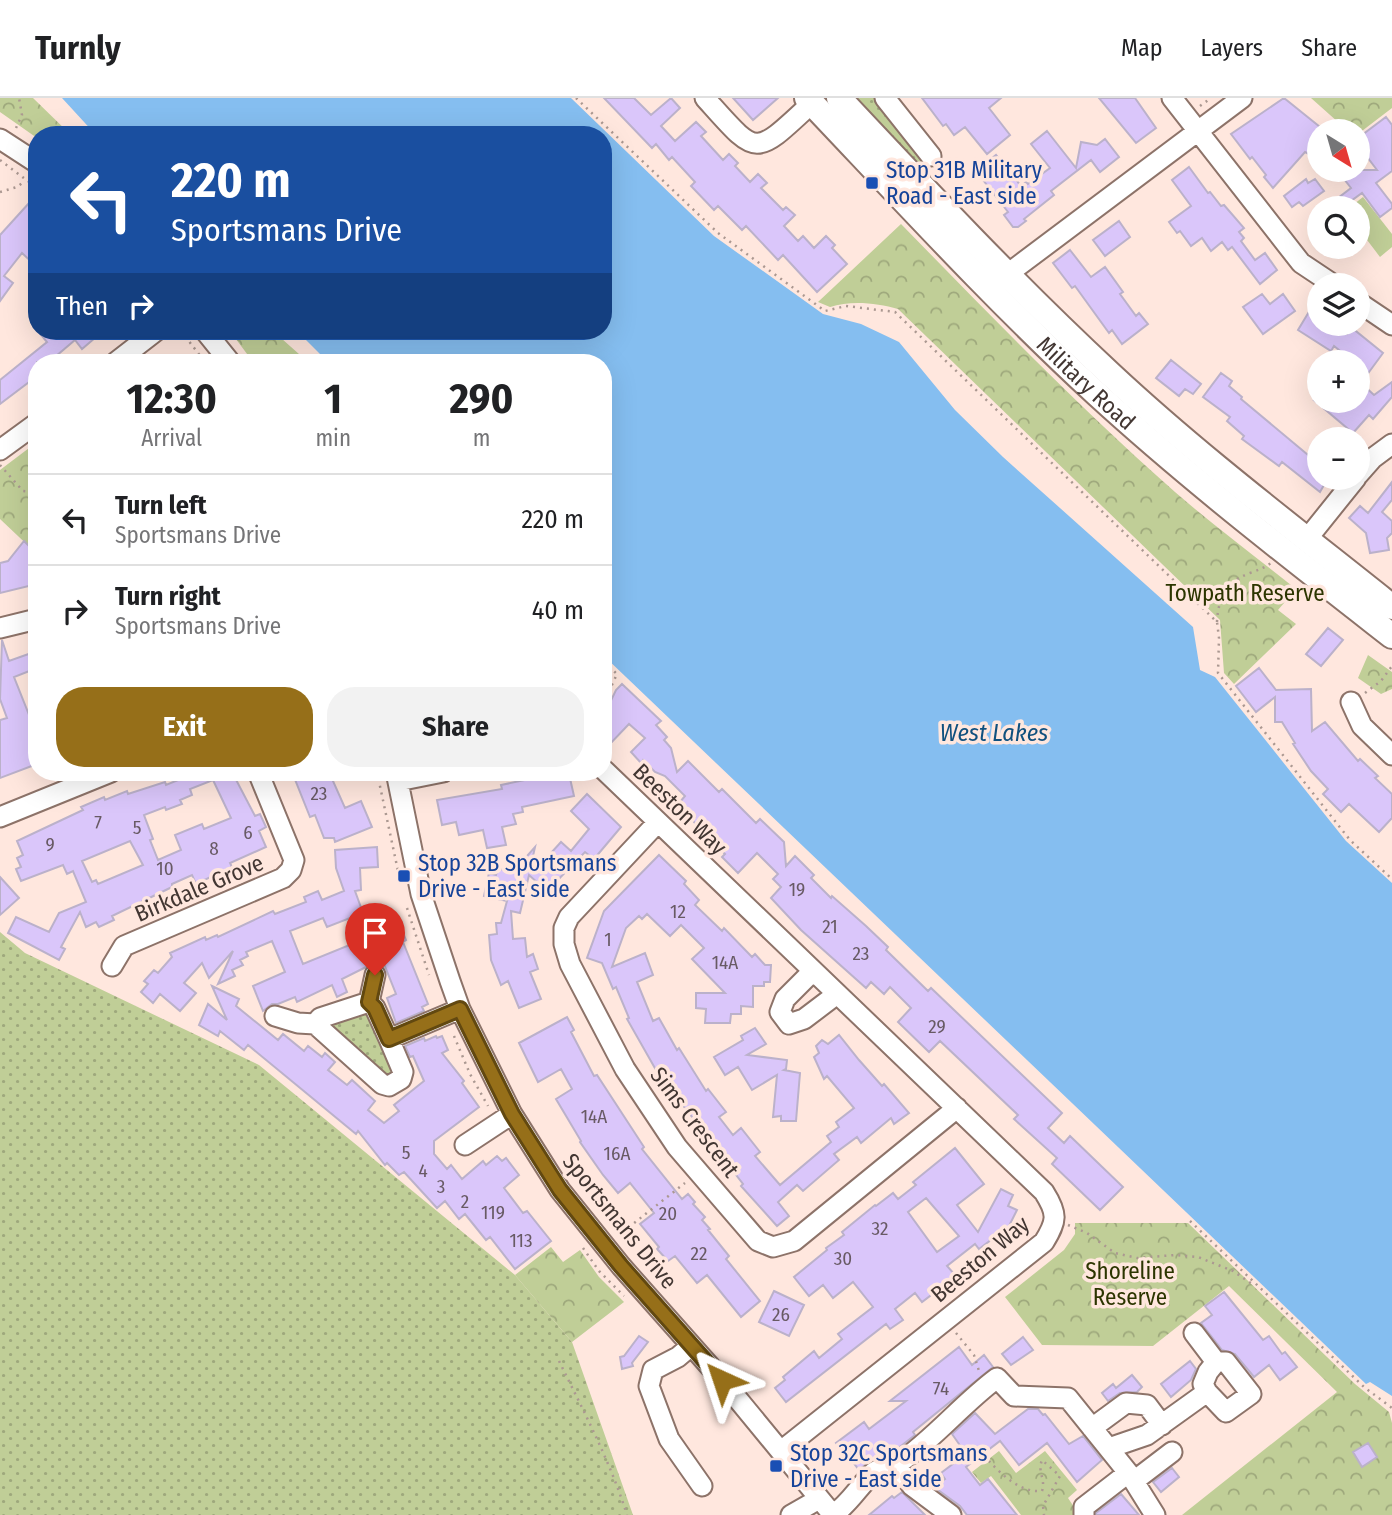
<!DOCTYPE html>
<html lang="en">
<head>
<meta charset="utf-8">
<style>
  body { margin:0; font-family:"Fira Sans Condensed",sans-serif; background:#f2f2f2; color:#202124; height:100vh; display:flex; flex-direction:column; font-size:26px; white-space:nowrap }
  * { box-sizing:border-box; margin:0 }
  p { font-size:23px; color:#757577 }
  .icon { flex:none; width:38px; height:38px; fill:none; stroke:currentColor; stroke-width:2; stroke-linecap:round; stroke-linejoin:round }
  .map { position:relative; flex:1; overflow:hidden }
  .sheet { position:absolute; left:28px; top:256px; width:584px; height:427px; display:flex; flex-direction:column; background:#fff; border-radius:28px; box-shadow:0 7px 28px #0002 }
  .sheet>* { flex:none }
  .hud { position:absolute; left:28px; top:28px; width:584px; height:214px; border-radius:28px; box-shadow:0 7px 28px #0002; background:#1a4fa0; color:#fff; overflow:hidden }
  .needle { width:46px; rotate:143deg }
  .buttons { position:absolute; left:1307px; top:21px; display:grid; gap:14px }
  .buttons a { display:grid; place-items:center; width:63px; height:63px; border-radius:50%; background:#fff; box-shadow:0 7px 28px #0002; font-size:35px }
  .pin { position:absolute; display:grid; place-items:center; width:60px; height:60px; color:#fff; margin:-72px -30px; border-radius:50% 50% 50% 0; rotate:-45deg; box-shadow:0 0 7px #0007 }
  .pin .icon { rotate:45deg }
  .me { position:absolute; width:77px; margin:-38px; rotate:318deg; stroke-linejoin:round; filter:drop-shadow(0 0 5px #0008) }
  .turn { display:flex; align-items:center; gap:24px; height:147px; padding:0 28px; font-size:32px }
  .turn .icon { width:91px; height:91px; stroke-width:2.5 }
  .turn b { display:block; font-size:49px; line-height:60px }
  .then { display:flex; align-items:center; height:66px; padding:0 28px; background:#0003; gap:14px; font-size:26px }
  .eta { display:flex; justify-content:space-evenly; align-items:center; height:119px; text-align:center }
  .eta b { font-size:42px; font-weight:700; line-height:49px }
  .primary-button { display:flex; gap:14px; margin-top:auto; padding:14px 28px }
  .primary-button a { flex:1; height:80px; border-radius:28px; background:#966f19; color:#fff; font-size:28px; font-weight:700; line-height:80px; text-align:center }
  .primary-button a+a { background:#f2f2f2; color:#202124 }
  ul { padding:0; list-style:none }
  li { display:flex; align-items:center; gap:21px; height:91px; padding:0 28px; border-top:2px solid #e0e0e0 }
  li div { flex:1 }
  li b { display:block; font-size:26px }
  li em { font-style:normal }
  header { display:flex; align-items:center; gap:42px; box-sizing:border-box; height:98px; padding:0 35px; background:#fff; border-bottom:2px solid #e0e0e0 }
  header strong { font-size:33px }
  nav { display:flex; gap:38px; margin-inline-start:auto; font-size:24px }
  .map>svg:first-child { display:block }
</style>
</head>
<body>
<header>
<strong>Turnly</strong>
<nav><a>Map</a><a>Layers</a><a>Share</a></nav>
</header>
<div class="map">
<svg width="1392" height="1417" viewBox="0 0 1392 1417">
  <defs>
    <pattern id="grass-dots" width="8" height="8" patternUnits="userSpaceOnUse" patternTransform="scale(1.75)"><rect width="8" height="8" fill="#c0ce97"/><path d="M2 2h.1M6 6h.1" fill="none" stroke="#9ea87c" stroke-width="1.8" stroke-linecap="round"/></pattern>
    <pattern id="park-crowns" width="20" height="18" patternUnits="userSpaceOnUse" patternTransform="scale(1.75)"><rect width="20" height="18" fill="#c0ce97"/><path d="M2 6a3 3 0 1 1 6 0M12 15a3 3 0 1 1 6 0" fill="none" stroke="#9ea87c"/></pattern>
  </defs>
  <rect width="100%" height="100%" fill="#ffe7de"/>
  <path fill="url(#grass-dots)" d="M852,0h26l48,65 -6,7z
    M0,834l25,21 234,112 256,210 57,67 61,173h-633z
    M369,904l34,70 -7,11 -76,-65z"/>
  <path fill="url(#park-crowns)" d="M0,0h33l38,37h-34v3l-37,-26z
    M1311,0h81v10l-34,26v-3h-10z
    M901,126c90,92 179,184 274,268 39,34 81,65 121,97l-18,21 18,14 -62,60 -10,-11 -4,-53 -322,-311c-21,-6 -47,-9 -68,-2l-12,-5z
    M230,233h43l35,31h-55z
    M37,344v112l-37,-35v-49z
    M1368,557l24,17v17l-11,5 -23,-16z
    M1075,1125h113l167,161 34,28 3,11v92h-210l155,-123 -108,-106 -76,60 -111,-1 -37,-48 59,-47 11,-16z
    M551,1149l12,15 17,-12 19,27 25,25 -52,40 -57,-67z
    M999,1353l17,22 29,-22 32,39 -9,8 8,12 -1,5h-54l-30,-39 -10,7 -9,-11z"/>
  <path fill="#c0ce97" d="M1363,99l29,37v13l-12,10 -22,-29v-20h-9z"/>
  <path fill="#85bef0" d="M62,0h509l143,138 109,78 38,10 38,18 56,68 48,47 190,170 7,43 15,7 131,164 46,42v513l-22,-14 -4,2 -762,-728v-294h-272l-6,-2 -29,-29h307v-196h-508z"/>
  <path fill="#dac6fa" stroke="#bbb1ca" stroke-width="2" fill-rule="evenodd" d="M604,0h30l17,17 20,-17 9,10 -19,18 14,15 21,-19 10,10 -5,4 22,24 6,-6 9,9 -3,3 15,16 8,-8 9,9 -6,5 22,22 3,-3 9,8 -11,11 14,15 5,-5 11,12 12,-12 9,9 -3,3 15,16 -30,28 -34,-37 -5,5 -32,-34 -4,4 -24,-24 -4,4 -23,-24 4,-4 -23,-25 -3,3 -13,-16 -4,4z
    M733,0h45l-25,22z
    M922,0h79l-12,10 21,27 -23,19 -22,-27 -11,8 -8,-11 -3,2z
    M1099,0h36l21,30 -20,15z
    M1284,0l36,29v25l-7,4 -8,-4 -32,36 -9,-11 2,-2 -14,-18 -2,2 -19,-25z
    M1386,19l6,8v46l-16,12 16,21v4l-12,9 -18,-24 -18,13 -6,-8 13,-10 -14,-18h40l-19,-25v-7z
    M1047,33l29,37 5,-26 16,3 8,-6 14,18 -19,15 -9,-12 -40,31 3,4 -30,24 2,2 -8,6h-5l-9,-12 4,-3 -32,-41 20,-16 25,31 5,-4 2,2 22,-16 -19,-24z
    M1189,69l19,26 2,-1 11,14 3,-1 20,23 -5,4 5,6 -3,3 14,19 10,-7 12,17 -17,14 -28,-37 -4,3 -6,-8 -11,9 -9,-13 -11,8 -11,-15 -3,2 -8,-11 22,-16 -19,-26z
    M1306,81l2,4 7,-4 9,12 -21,15 -4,-4 -7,5 -8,-11z
    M30,104l7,6v59l-15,-14 -18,23 9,7 -13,18v-66z
    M1119,123l11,16 -25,19 -12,-16z
    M1070,152l21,27 14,-10 18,25 -3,2 16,22 3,-3 9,11 -26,20 -10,-14 -3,3 -34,-47 -3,2 -19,-25z
    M1262,196l8,10 13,-10 12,17 -32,23 -20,-27z
    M1310,212l10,6v8h12l15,10 5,-6 31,25 -22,30 13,12 18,-13v15l-19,22 -4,-4 -16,18 -38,-32h43v-39h-4l-20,-16 -3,5 -33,-21z
    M38,233h65l-21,18 -7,-9 -26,22h-12v14l-37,28v-24l47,-38z
    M1171,262l30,24 -8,10 -8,-5 -6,7 -23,-18z
    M1221,275l11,8 -3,5 13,11 -1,2 79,66v13h8l-8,14 -38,-30 -3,4 -37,-27 2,-3 -17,-15 3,-4 -27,-20z
    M1392,384v18l-10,12 10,9v12l-5,5 2,12 -19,3 -4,-20 -17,-15 11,-12 8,7z
    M24,443l13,13v30l-37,9v-30l8,-2z
    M1328,530l15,12 -22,26 -15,-12z
    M2,542l7,21 28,-10v17l-23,9 23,58v29l-37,14v-58l7,-2 -7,-19z
    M1259,570l17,22 35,-1 1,42 13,-9 33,39 2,-2 18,17 -3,2 17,16v24l-13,14 -30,-28 -8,8 -18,-18 5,-5 -17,-18 -18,-27 2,-1 -13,-21h-7v-25l-19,15 -20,-26z
    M622,586l39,37 -5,4 11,12 -3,3 7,8 6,24 11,-11 31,31 3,-3 34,34 4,-4 24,23 2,24 9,-10 19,19 -3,3 20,20 1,-2 34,30 22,21 -2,3 42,41 3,-3 131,125 -14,15 16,15 6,-7 53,51 -23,23 -48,-46 5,-6 -43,-39 4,-4 -78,-74 -11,11 -31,-30 13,-14 -21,-21 -6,7 -13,-12 -5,6 -65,-58 -30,-32 10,-11 -8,-8 5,-5 -21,-21 -19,20 -16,-16 3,-3 -33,-34 3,-3 -15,-15 5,-6 -20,-20 -10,-4 -12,-12 -2,3 -10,-11 14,-14 -16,-14 -19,20 -6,-5v-24l12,-25z
    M198,674h34l23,44 5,-2 6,13 -7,4 7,16 -36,16 2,4 -36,17 -4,-9 -20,9v3l-60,29 2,4 -15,7 -3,-5 -10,5 -6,-15 -19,35 4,2 -6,11 -51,-27 8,-16 33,15 10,-19 27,-11 -13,-31 -6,3 -4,-9 -42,16 -5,-12 5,-2 -4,-9 6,-3 -6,-14 66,-31 -2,-3 23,-10 1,3 22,-9 1,3 37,-12 1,3zM213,682l18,38 -27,11 -2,-5 -27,11 6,15 -23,10 -8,-20 3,-1 -9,-24 21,-8 1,3 16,-6 -2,-4 12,-5 -2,-6zM130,743l13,24 -45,19 -2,-4 -4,2 -10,-21z
    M292,674h14l2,5 13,-5h8l16,36 16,-7 11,26 -37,15 -1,-4h-10l-9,-23 -5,2z
    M558,675v3l11,-2 5,22 -52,11 1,5 -10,2 3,10 -14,3 4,18 -19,3 -4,-18 -24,5 -3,-13 -14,3 -5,-25 65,-11 -1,-4z
    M587,696l34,33 -27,32 -9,-7 -38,39 -18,-16 -9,38 -9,-2 2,28 12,-1 2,19 6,-3 5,15 -8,3 11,27 -22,9 -11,-27 -7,4 -10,-25 -2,-25 8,-1 -1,-11h5l6,-22 -23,-5 5,-23 7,2 2,-7 14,5 23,-26 -2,9 9,7 19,-21 10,9 18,-22 -18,-18z
    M377,749l1,20 -18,1 1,22 -6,1 8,22 -36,14 -4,-9 -33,13 13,33 59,-24 -2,-4 11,-5 3,6 26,-12 6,15 -3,2 25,62 -6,3 2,4 -28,12 -9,-25 9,-4 -14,-35 -40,20 5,13 -10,5 -5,-12 -35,17 -2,-5 -17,7h-6l-9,7 -10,-25 32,-14 -13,-31 -26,11 2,4 -8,4 3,5 -11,5 3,6 -17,8 15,-33 -24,27 -7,-15 -18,20 12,10 -16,18 -20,-17 -7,9 -12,-11 7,-8 -4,-3 10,-11 4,3 14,-16 -2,-4 35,-16 1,3 11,-5 1,2 55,-26 2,3 31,-12 -2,-5 14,-6 4,9 22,-9 -8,-23 -1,-18z
    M659,757l27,26 -2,3 15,16 -4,5 27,26 2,-3 28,29 3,-3 10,11h6l-1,17h-6v4h-11v21l-12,-1v8h-10l-1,9h-25l1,-14 -10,-1v-15h29l-33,-34 12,-11 -23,-23 -11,11 -23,-22 -5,5 -3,-3 -13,12 -14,39 33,-14 8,22 -16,7 16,39 6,-3 18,32 2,-2 27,43 2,-2 18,23 -7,5 14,18 8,-7 19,24 -5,4 25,29 51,-43 -4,-6 12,-9 -3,-5 18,-14 -27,-32 -3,3 -10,-22 5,-4 -3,-7 6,-6 6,4 11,-9 20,25 23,26 2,-2 25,29 -15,11 -3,-6 -30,25 -4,-6 -23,17 5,6 -36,31 -6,-6 -19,17 11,14 -12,10 -36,-40 2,-2 -27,-35 3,-3 -20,-26 -3,2 -15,-19 -18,-28 -3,2 -33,-58 2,-1 -13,-31 -3,2 -11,-26 -15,-5 17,-47z
    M0,779l19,21 -19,17z
    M212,888l27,13 -3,7 42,34 5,-6 21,17 4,-5 14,11 3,-4 10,9 -7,8 19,15 5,-5 23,21 -7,9 16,13 15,-12 -5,-6 30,-24 -11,-25 -3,1 -5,-11 19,-8 1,3 11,-5 1,2 5,-2 6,14 -6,3 22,28 -2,2 17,24 -45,34v13l13,15 4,-4 11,14 21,-18 3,4 11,-9 5,5 4,-3 13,17 -15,13 19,25 4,-2 24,30 -36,28 -25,-32 -4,3 -21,-26 -6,5 -14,-18 -8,7 -33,-36 -5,3 -12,-12 -2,2 -27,-34 -2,3 -108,-89 -4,5 -24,-19 -2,5 -19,-11 9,-21 19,16z
    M567,919l7,13 -3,2 23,44 3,-1 47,72 -2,2 40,50 6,-5 7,8 -2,2 12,13 -3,3 8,9 -2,1 21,26 -3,3 34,42 -19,16 -34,-42 -10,8 -22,-27 -7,5 -11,-12 2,-2 -19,-23 14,-11 -24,-30 -12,10 -15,-18 -23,-33 1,-1 -25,-42 16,-10 -11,-20 -23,13 -19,-39z
    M755,930l11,16 -19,11 40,5 -1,9 -2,1 16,3 -4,48h-15v-5l-8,1 4,-42 -25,15 -14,-23 -13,8 -11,-18 29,-17 -2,-4z
    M955,1050l29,36 -27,21 21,27 23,-43 12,6 -5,11 9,4 -17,34 -9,-4 -12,9 -4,-5 -28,22 9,10 -34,26 -7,-9 -20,16 8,11 -13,9 -4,-5 -100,78 -11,-14 10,-8 -2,-3 31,-26 5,7 23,-19 -4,-5 35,-27 -20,-25 -20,16 -10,-13 -14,11 -15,-19 33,-27 -1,-2 18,-13 -2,-3 33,-27 1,1 17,-13 5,6 18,-14 -3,-3zM926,1100l33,38 -22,16 -29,-40z
    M774,1193l30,14 -15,31 -30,-14z
    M1224,1194l39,48 6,-4 13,18 3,-2 12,15 -17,13 -11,-15 -15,12 -19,-23 -13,-4 -21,-27 11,-8 -7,-9z
    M639,1238l9,6 -16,21 1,3 -11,3 -2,-12 4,-1z
    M1023,1239l10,13 -22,15 -9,-11z
    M959,1249l13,18 12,-10 9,12 -80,65 2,3 -23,18 -3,-3 -17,9 -13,11 -7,-9 -1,1 -15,-19 28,-21 5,7 37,-28h-16z
    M1190,1263l6,8 -5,11 -20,17 -10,-13z
    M1132,1277l10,12 -5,5 -17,1 -12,8 -6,-8 11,-9 3,4z
    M1028,1311h10l5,6 2,-1 24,30 14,-8 19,24 -25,22 -30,-39 -28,22 -19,-24 -34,26 14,18 8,-6 29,36h-50l-7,-9 -26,-19 11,-8 -4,-6 25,-19 -14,-20 23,-21 20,21z
    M1368,1345l9,14 -15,10 -9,-15z
    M1172,1370l7,9 -18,15 -8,-10z
    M902,1394l23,23h-56l23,-19 2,2z
    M1121,1396l18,21h-43v-2z"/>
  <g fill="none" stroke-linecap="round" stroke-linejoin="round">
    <defs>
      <path id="minor" d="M705,0c53,59 48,60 107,5
        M885,0l46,58
        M1172,0l129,165 33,22
        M0,41l37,24
        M997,184l245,-184
        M1358,204l34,23
        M205,233l25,31
        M116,264l40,-31
        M0,352l37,-27
        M1358,377l15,-17 19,-14
        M1307,441l49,-61
        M0,530l37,-9
        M1351,604l11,24 30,29
        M604,672l440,422c14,22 13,29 0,50l-263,209
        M396,674l25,122 29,87 10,28 52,105 48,76 61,76 101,114 111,135c17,-12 26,-29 41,-43 7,-6 18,-4 25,-9 36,-25 63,-59 98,-85l17,18 54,2 62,77 25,40
        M398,683l45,-9
        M0,719l111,-45
        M658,724l-89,95 -5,11v16l6,20 55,105 52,78 81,94 15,6 21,-6 163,-133
        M112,868l12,-20 159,-68 8,-8 3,-10 -36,-88
        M813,873l-28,28 -5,13 9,12 15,-5 33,-25
        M369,904l6,-27
        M275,918l23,7 17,1
        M389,941l-14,-31 -6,-6 -49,16 -5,6 67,60 7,2 12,-7 2,-7 -14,-33 71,-30
        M465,1047l47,-31
        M1194,1235l22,29
        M691,1248l-13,11 -25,13 -4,16 20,53 33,47
        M1092,1330l34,-25 21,2 15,20
        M1109,1350l38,-13 60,-43 19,20 25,-18 -25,-32h-10l-8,10 -5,12 4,8
        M896,1367l16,21 39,29
        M1134,1383l38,-29
        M791,1417l28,-16
        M1084,1417v-8l44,-34"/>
      <g id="major">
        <path id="s1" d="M807,0c95,100 188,202 290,296 94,86 195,164 295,242"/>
        <path d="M839,0c88,94 176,188 271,276 89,83 187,157 282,233"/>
      </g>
    </defs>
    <use href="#minor" stroke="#8d7369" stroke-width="23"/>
    <use href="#major" stroke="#8d7369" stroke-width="28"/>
    <path stroke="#ab9891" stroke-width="2.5" stroke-dasharray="2 5" stroke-linecap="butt" d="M576,0l142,135 107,78 21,-5 49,6 322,310 2,16 -1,35 132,167 42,39
      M1200,8l11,-8
      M16,30l6,-13 -3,-17
      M0,62l37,28
      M0,94l17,-5 8,-6
      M181,233l24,31
      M306,264h6
      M0,367l23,26 14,1
      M1188,495l18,2 17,-2
      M1217,524c1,-24 10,-41 33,-49 8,-3 14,-5 21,-10
      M604,564l13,12 -13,28
      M1365,595l16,-12 11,-15
      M377,674l24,113
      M407,810l22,67
      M454,938l16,38 18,32
      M1190,1123l174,166 28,21
      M1068,1127l19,8 28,20 22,5 38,-3 23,2 35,14 19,13
      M621,1141l8,-12 56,-44
      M583,1150l16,23 25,25
      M956,1235l18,22 5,16
      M559,1263c25,51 51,100 68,154
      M989,1363c13,14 32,32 53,30 4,-12 -5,-19 0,-31l18,16 -17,30 1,9"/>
    <use href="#minor" stroke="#fff" stroke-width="19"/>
    <use href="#major" stroke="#fff" stroke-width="24"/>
  </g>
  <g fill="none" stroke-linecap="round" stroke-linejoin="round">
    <defs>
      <path id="route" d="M375,877l-6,27 6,6 14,31 71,-30 52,105 48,76 61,76 101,114"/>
    </defs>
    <use href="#route" stroke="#624810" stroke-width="18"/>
    <use href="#route" stroke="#966f19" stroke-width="12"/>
  </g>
  <g fill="#1a4fb4" stroke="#ffe7de" stroke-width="2.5">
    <rect x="865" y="78" width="14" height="14" rx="3.5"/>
    <rect x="397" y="771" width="14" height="14" rx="3.5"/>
    <rect x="769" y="1361" width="14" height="14" rx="3.5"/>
  </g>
  <g text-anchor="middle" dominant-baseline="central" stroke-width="7" stroke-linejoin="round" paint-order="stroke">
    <g font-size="19" fill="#685a64">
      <text x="319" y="695">23</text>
      <text x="98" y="724">7</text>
      <text x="137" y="729">5</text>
      <text x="248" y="734">6</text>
      <text x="50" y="746">9</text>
      <text x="214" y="750">8</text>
      <text x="165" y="770">10</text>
      <text x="797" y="791">19</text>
      <text x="678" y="813">12</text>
      <text x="830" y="828">21</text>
      <text x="608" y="841">1</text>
      <text x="861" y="855">23</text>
      <text x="725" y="864">14A</text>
      <text x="937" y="928">29</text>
      <text x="594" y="1018">14A</text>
      <text x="406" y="1054">5</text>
      <text x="617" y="1055">16A</text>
      <text x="423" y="1072">4</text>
      <text x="441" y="1088">3</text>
      <text x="465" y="1103">2</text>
      <text x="493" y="1114">119</text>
      <text x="668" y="1115">20</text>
      <text x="880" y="1130">32</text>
      <text x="521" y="1142">113</text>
      <text x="699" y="1155">22</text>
      <text x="843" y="1160">30</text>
      <text x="781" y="1216">26</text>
      <text x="941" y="1290">74</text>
    </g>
    <g font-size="23" fill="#164399" stroke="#ffe7de" text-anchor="start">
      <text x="886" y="72">Stop 31B Military<tspan x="886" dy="26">Road - East side</tspan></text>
      <text x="418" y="765">Stop 32B Sportsmans<tspan x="418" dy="26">Drive - East side</tspan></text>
      <text x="790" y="1355">Stop 32C Sportsmans<tspan x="790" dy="26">Drive - East side</tspan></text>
    </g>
    <g font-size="23" fill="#423632" stroke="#ffe7de">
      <text stroke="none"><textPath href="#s1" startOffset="399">Military Road</textPath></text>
      <text transform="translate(680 711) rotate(44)">Beeston Way</text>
      <text transform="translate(199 790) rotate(-23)">Birkdale Grove</text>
      <text transform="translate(695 1024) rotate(53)">Sims Crescent</text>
      <text transform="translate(620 1123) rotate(51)">Sportsmans Drive</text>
      <text transform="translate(980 1161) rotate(-40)">Beeston Way</text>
    </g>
    <g font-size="23" fill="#2c3500" stroke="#ffe7de">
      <text x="1245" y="495">Towpath Reserve</text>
      <text x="1130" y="1173">Shoreline<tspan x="1130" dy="26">Reserve</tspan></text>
    </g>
    <g font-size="24" font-style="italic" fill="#10507e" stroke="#ffe7de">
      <text x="994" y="635">West Lakes</text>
    </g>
  </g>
</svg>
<div class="buttons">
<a><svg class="needle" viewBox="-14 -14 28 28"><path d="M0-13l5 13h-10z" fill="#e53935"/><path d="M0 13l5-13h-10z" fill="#757577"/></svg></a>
<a><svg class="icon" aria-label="search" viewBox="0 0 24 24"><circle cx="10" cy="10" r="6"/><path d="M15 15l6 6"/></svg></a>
<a><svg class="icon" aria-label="layers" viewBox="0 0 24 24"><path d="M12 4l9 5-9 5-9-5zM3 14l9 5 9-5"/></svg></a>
<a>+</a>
<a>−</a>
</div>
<div class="pin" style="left:375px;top:877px;background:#d93025"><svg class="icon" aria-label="arrive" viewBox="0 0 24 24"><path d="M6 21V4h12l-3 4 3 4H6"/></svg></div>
<svg class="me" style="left:722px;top:1282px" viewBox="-20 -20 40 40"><path d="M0-17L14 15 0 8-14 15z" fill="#966f19" stroke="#fff" stroke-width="4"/></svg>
<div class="hud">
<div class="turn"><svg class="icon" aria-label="left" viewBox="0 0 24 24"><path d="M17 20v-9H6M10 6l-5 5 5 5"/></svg><div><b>220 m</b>Sportsmans Drive</div></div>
<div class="then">Then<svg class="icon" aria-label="right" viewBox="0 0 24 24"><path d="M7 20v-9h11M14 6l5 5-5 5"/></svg></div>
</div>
<section class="sheet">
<div class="eta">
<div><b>12:30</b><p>Arrival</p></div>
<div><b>1</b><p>min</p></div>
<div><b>290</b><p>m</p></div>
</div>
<ul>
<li><svg class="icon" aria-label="left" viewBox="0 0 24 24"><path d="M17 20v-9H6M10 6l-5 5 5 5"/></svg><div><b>Turn left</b><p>Sportsmans Drive</p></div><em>220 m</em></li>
<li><svg class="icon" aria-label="right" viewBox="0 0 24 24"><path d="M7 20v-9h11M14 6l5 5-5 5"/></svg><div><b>Turn right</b><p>Sportsmans Drive</p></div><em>40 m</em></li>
</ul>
<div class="primary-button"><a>Exit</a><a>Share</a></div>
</section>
</div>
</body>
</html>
